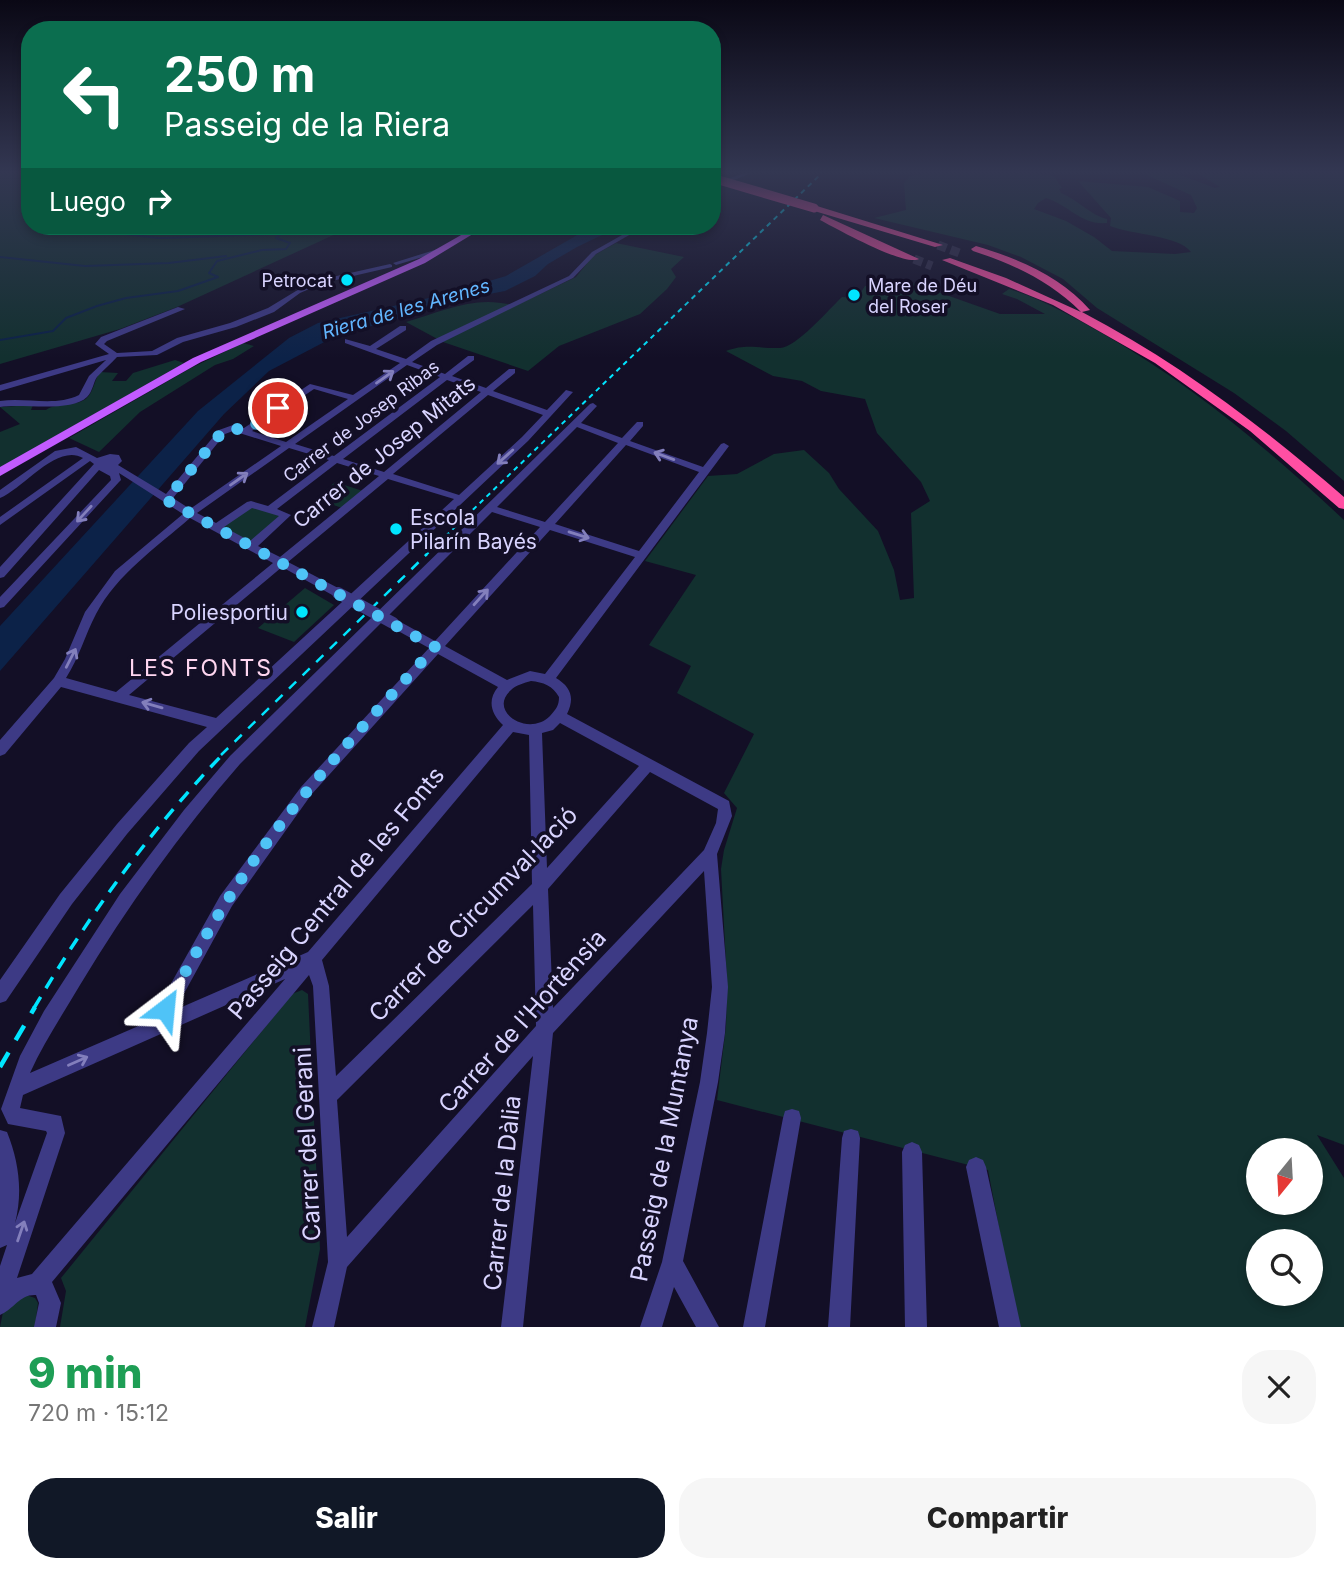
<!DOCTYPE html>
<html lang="es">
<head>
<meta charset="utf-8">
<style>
  body { margin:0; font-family:Inter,sans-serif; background:#f6f6f6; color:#222; height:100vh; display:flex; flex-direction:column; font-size:26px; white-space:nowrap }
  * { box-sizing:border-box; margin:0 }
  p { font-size:23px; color:#767676 }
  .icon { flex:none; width:38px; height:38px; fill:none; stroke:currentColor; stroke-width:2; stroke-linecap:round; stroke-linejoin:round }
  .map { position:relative; height:1327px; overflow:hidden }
  .panel { display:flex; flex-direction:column; background:#fff; flex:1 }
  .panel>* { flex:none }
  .top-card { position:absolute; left:21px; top:21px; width:700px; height:214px; border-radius:28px; box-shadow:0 4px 10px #0003; background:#0b6e4f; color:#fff; overflow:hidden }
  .needle { width:46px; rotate:198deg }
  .controls { position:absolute; left:1246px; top:1138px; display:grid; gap:14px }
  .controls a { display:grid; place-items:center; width:77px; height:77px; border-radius:50%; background:#fff; box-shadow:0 4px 10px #0003; font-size:35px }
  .pin { position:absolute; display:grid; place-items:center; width:60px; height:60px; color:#fff; margin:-30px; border:4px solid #fff; border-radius:50%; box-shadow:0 2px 7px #0007 }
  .me { position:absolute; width:77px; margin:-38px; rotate:29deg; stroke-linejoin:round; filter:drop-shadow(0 0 5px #0008) }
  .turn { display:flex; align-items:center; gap:24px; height:147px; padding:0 28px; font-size:32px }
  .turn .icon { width:91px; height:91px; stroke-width:2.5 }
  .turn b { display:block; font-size:49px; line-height:60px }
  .then { display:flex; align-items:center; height:66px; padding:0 28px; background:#0003; gap:14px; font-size:26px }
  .round { display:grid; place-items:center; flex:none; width:74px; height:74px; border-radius:28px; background:#f6f6f6 }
  .head { display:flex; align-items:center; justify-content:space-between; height:119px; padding:0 28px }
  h1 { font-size:42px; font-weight:800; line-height:52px; color:#1e9e55 }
  .button { display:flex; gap:14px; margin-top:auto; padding:14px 28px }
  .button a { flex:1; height:80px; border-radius:28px; background:#111827; color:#fff; font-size:28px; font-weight:800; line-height:80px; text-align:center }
  .button a+a { background:#f6f6f6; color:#222 }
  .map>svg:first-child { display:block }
</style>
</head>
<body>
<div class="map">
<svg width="1344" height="1327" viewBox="0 0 1344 1327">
  <rect width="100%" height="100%" fill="#130f26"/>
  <path fill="#12302f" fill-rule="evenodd" d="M0,173h30v53h323l-176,81 -57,22 -120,35z
    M926,173h110l18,3 8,12 -3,1 2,4c17,7 31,23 46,26v4c-27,2 -36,-17 -61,-25l-8,5 -4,6 32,12 28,16 18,14 63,3 16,-2c-13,-17 -59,-17 -81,-26l1,-8 -33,-37 70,6 32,14v11l14,1 3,-5 -6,-13 -49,-22h33l40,15 5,-1 -21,-13 145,-1v308l-58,-50 -52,-38 -137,-85 -34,-29 -42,-22 -33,-12 -114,-27 32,-8 -2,-27 6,-7z
    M616,243l68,14 -13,12 5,8 -9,12 -27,25 -81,32 -31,25 -85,-29 -37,-20c37,-11 71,-28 109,-16l61,-29 17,-21z
    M904,280l96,34h45l-28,-15 -15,-5 7,-5c35,11 64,28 96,46 89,51 164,115 239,185v625l-27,-10 27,43v149h-326l-30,-157 -271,-70 9,-74 1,-44 -6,-113 3,-19 13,-42 -13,-15 30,-59 -77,-41 14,-27 -42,-21 47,-70 -51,-14 63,-85 29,-2 37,-20 30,-4 25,23 10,16 39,42 16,39 6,30 14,-2 -3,-85 19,-12 -9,-19 -44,-49 -12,-34 -44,-8 -19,-10 -29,-5 -47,-25c22,-8 32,-2 54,-3 16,0 49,-39 62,-51l15,1 8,-12zM1258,1150h53v52h-53zM1258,1241h53v52h-53z
    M243,343l11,3 -21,13 -18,6 -75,47 -41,40 -30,-14 122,-70z
    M175,360l9,3 -184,105v-36l20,-8 -20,-17 33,-2 -2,5h15c12,-9 35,-1 44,-16 4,-6 5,-15 10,-22l18,1 -6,8h14l7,-8z
    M335,482l31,10 -21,17 -29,-10z
    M244,506l40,8 -34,33 -34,-19z
    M305,588l29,17 -40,37 -36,-14z
    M302,990l6,4 12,255 -15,78h-245l6,-36 -5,-13 231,-284z
    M26,1295l9,3 3,5 -3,24h-35l3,-15z"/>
  <path fill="#0c2248" d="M593,226h28l-44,21 -29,17 -13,12 -30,15 -47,9 -126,38 -63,33 -45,43 -224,257v-45l198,-215 91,-73 29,-15 124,-28 64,-19z"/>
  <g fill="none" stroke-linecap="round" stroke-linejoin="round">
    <path stroke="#0c2248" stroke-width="2" d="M115,226l9,8 35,4 120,-4
      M0,257l85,9 84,-3 57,-7
      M0,340l53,-9 13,-13 31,-12 29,-8 52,-7 40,-14 -9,-4 8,-12 45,-11 24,-1 4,-6 -14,-5 10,-8 20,-4"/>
    <path stroke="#312d47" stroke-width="9" stroke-dasharray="9 4.5" stroke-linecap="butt" d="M938,245l24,9
      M914,259l18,7"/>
    <path fill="#3d3a85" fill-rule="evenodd" d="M744,173h7l-39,16v-4z
      M638,226h7l-49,28 -23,24 -136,67 -25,17 33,12 23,-18h6v4l-22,16 34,12 23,-19h6v4l-22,18 54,19 19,-20 7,2 -45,49 -329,310 -72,83 -55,70 -66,97 -6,2v-23l60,-86 57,-70 72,-81 18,-16 -146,-40 -56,67 -5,2v-16l54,-62 11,-19 20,-47 30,-41 68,-57 -64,-41 2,7 -2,2 -115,125 -4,1v-11l111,-117 -1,-4 -11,-6 -95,107 -4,1v-11l94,-103 -4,-3 -90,64v-8l83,-59c-26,-15 -59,30 -83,40v-8l55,-39 21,-4 21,11 13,-4 9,1 3,6 -4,4 48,29 53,-64 14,-5 11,3 66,-44 43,11 47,-32 -55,-20v-4l25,7 30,-20h6v4l-30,19 30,10 25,-18 138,-65 23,-24zM407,365l33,12 -106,79 -39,-12zM447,380l34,12 -97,80 -41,-13zM314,389l34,10 -62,43 -34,-11zM488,395l55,20 -21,22 -63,58 -66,-21zM233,431l48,15 -91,63 -17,-11 52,-64zM289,448l40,12 -61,46 -17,-5 -4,1 -31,21 -19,-10zM337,463l42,13 -99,81 -22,-11 33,-31 -14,-6zM388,479l66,20 -238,219 -87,-23 153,-128 52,29h8l2,-3 -2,-3 -54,-28zM252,508l27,8 -29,25 -26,-14zM190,518l83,45 -157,129 -50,-14c13,-20 19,-43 30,-64 21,-40 61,-67 94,-96z
      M441,248l2,1v2l-47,14 -3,-2z
      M390,264l2,1v2l-69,16 -23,10 -26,19 -38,15 -53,15 -26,13 -40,2c-6,7 -14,13 -20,20 -4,6 -4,14 -10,20 -16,16 -65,6 -87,10v-6c26,-4 55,6 79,-6l10,-19 17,-16 -106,31v-6l109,-31 -14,-10 6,-7 77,-30 7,2 -78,32 -3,3 13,9 35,-2 25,-13 53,-15 38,-15 28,-17 23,-11z
      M593,403l4,3 -16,17 41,15 15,-16h6v4l-13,15 73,26 18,-23 3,-1 5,3 -173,232c15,9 19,20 11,36l162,87 3,15 -15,38 11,133 -3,46 -7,49 -35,179 36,66h-23l-22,-40 -12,40h-22l22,-65 38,-180 7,-49 5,-46 -8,-116 -151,162 -30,294h-22l32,-271 -186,211 -13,60h-22l16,-65 -15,-276 -4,-11 -257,307 9,21 -5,24h-22l5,-24 -3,-8c-16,-1 -22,14 -36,20v-49l7,-21 -7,3v-118l7,2c12,30 16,60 8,91l32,-90 -1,-2 -38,-7 -7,-15 19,-53 24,-45 76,-117 64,-84 46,-54 360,-352zM577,427l41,16 -73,79 -48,-15zM626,445l73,27 -60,79 -84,-27zM492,512l48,15 -105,114 -38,-21h-8l-2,3 2,3 40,22 -128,139 -81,109 -70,125 -120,52c14,-31 33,-59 50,-88 47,-78 100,-152 160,-221zM550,530l85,27 -90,117 -15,-3 -23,9 -62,-34zM438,654l60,33c-11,13 -7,27 5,38l-195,227 -133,58 57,-104 79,-111zM531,681c12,1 22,5 28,16 0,9 -3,12 -9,19 -22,22 -63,-5 -39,-26 5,-5 13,-7 20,-9zM560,723l79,43 -92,102 -5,-135 11,-3zM513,732l16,3 3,149 -196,192 -7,-90 -7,-26zM650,772l68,37 -2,14 -12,27 -151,158 -5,-119zM533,905l3,121 -189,211 -10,-137zM285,979l-253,295 -15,4 48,-145 -4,-17 -41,-8 3,-13z
      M792,1109l7,2 2,7 -36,209h-22l40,-209 2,-7z
      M851,1129l7,2 2,7 -10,189h-22l14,-189 2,-7z
      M912,1142l7,3 3,7 5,175h-22l-3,-175 3,-7z
      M976,1157l7,3 3,7 35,160h-22l-33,-160 3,-7z"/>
    <path fill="#c25bff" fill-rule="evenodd" d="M477,226h9l-61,37 -224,99 -201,114v-9l193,-109 226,-99z"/>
    <path fill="#ff4fa3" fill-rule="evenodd" d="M811,206h6l126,39 -8,2 -124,-37z
      M823,215l96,44c-14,8 -82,-30 -99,-39z
      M976,246c41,12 86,31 114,64l-8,2c96,50 181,115 262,185v12l-5,-1 -89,-77 -95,-68 -102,-58 -111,-45 8,-2 56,20 75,34c-31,-31 -68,-48 -108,-61l-2,-2z"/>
    <path stroke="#00e5ff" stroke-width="2" stroke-dasharray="5 4.5" stroke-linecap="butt" d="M425,556l397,-383"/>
    <path stroke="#00e5ff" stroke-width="2.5" stroke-dasharray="10 9" stroke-linecap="butt" d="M221,755l206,-201"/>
    <path stroke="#00e5ff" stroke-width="3.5" stroke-dasharray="13 10" stroke-linecap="butt" d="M34,1008c54,-91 115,-177 189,-254"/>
    <path stroke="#00e5ff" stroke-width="4.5" stroke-dasharray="17 14" stroke-linecap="butt" d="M0,1067l35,-60"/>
    <path stroke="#3d3a85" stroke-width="12" d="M338,593l55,30"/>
    <path stroke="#ff4fa3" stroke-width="9" d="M712,178l102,30"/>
  </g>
  <defs><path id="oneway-shaft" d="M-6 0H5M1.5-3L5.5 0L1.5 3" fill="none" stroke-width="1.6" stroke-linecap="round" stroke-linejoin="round" transform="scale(1.75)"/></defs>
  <g stroke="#837fbc">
    <use href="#oneway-shaft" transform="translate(385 377) rotate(-35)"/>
    <use href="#oneway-shaft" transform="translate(664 456) rotate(-160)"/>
    <use href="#oneway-shaft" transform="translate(505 457) rotate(138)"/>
    <use href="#oneway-shaft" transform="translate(239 479) rotate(-35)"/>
    <use href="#oneway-shaft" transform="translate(84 514) rotate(133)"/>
    <use href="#oneway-shaft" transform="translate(579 535) rotate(17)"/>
    <use href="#oneway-shaft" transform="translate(481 597) rotate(-48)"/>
    <use href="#oneway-shaft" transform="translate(71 658) rotate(-63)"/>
    <use href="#oneway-shaft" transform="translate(152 705) rotate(-164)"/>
    <use href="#oneway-shaft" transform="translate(78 1061) rotate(-24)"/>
    <use href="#oneway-shaft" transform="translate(21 1231) rotate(-71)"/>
  </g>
  <linearGradient id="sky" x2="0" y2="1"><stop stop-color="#0a0815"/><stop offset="0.48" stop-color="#333752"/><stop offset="1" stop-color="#333752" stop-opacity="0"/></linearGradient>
  <rect width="1344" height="358" fill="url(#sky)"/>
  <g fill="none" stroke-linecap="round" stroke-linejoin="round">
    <path stroke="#4fc3f7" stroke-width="12" stroke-dasharray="0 21.6" d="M165,1009c32,-59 65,-118 106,-172 50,-67 108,-128 164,-190l-269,-147 56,-68 11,-4 13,3 32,-23"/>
  </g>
  <g fill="#00e5ff" stroke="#130f26" stroke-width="2.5">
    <circle cx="347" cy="280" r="7"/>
    <circle cx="854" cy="295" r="7"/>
    <circle cx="396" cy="529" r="7"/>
    <circle cx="302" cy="612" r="7"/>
  </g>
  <g text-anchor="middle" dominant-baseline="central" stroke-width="7" stroke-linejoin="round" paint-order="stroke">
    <g font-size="18" fill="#d9d4ff" stroke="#130f26" text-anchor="end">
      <text x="333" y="280">Petrocat</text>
      <text x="868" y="285" text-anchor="start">Mare de Déu<tspan x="868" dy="21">del Roser</tspan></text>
    </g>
    <g font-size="18" fill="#d9d4ff" stroke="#130f26">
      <text transform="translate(361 421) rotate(-37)">Carrer de Josep Ribas</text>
    </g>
    <g font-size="19" font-style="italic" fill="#62b6ff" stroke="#130f26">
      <text transform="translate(406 309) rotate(-16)">Riera de les Arenes</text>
    </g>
    <g font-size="21" fill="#d9d4ff" stroke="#130f26">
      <text transform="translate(384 452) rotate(-39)">Carrer de Josep Mitats</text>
    </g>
    <g font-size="21" fill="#d9d4ff" stroke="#130f26" text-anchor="start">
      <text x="410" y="517">Escola<tspan x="410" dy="24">Pilarín Bayés</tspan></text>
      <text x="288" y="612" text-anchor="end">Poliesportiu</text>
    </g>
    <g font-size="23" letter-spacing="2" fill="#ffd6f0" stroke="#130f26">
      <text x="201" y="668">LES FONTS</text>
    </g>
    <g font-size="24" fill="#d9d4ff" stroke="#130f26">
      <text transform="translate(336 893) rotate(-50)">Passeig Central de les Fonts</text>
      <text transform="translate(473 914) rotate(-46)">Carrer de Circumval·lació</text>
      <text transform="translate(522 1021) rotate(-48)">Carrer de l'Hortènsia</text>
      <text transform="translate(307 1144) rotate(-93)">Carrer del Gerani</text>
      <text transform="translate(664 1149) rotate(-79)">Passeig de la Muntanya</text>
      <text transform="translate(502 1193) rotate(-84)">Carrer de la Dàlia</text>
    </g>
  </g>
</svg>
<div class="controls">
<a><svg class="needle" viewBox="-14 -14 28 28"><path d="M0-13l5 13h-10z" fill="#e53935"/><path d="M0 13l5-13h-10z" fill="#767676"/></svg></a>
<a><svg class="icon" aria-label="search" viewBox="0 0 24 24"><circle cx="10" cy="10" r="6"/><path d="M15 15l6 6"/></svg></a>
</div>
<div class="pin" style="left:278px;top:408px;background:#d93025"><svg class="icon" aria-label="arrive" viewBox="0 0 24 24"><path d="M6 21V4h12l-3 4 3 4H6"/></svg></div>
<svg class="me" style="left:165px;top:1009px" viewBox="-20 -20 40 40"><path d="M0-17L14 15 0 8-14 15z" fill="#4fc3f7" stroke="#fff" stroke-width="4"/></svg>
<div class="top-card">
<div class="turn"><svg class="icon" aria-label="left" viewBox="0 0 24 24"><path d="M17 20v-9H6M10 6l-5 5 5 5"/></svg><div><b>250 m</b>Passeig de la Riera</div></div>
<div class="then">Luego<svg class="icon" aria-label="right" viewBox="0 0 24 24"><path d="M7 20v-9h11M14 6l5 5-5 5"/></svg></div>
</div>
</div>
<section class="panel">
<div class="head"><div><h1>9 min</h1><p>720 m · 15:12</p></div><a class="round"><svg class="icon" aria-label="close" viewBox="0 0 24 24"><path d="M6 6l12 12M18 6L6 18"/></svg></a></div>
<div class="button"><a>Salir</a><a>Compartir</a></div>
</section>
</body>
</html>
